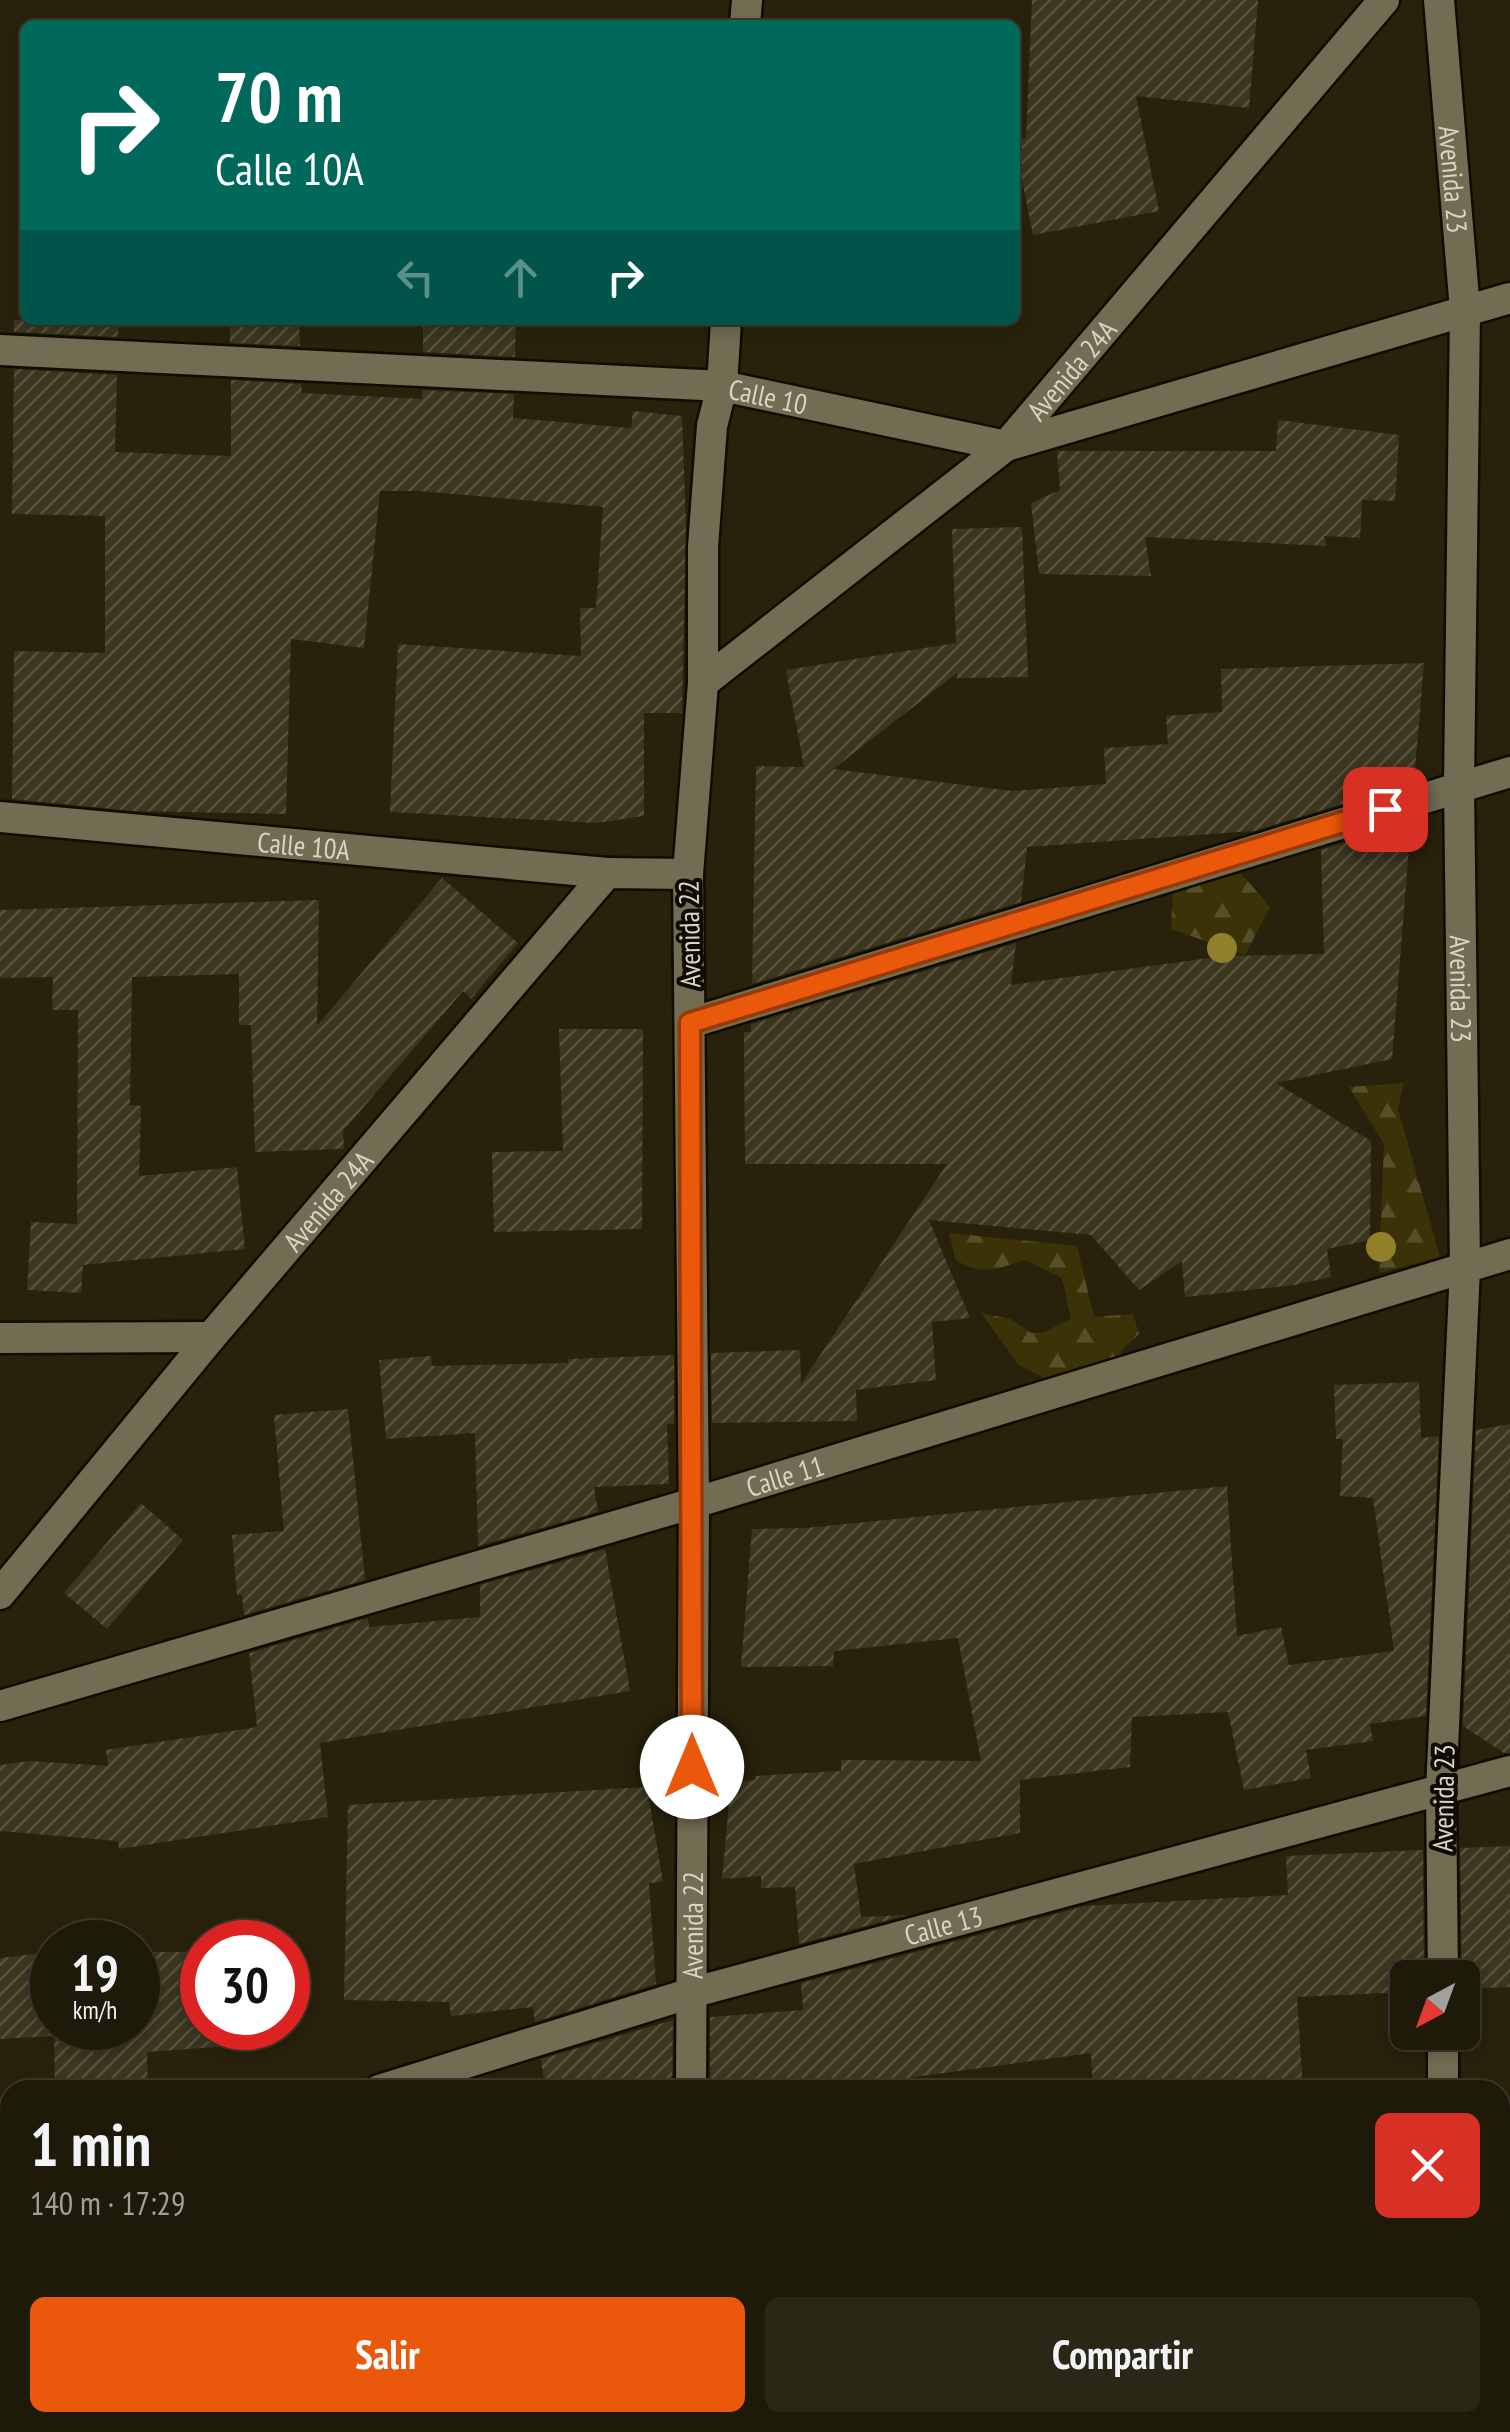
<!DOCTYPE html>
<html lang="es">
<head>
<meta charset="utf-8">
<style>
  body { margin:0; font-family:"PT Sans Narrow",sans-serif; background:#2b2717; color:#f1f3f6; height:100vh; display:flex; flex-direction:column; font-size:38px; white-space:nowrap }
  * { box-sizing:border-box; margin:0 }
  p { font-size:32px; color:#a1a19c }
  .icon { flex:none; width:55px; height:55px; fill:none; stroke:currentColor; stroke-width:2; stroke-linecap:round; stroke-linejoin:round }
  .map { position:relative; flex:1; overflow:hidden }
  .sheet { position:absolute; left:0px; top:2080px; width:1510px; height:352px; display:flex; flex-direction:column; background:#1e1a09; border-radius:30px 30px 0 0; box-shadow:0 5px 15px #0003,0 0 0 2px #3c382a }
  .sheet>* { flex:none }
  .hud { position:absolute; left:20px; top:20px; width:1000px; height:305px; border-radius:15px; box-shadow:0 5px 15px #0003,0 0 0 2px #3c382a; background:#00695c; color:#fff; overflow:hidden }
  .needle { width:65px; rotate:221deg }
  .fabs { position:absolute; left:1390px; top:1960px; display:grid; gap:20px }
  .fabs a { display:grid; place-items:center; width:90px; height:90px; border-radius:15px; background:#1e1a09; box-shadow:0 5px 15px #0003,0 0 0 2px #3c382a; font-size:50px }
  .speed { position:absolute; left:30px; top:1920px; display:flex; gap:20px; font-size:50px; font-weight:700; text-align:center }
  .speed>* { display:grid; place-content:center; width:130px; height:130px; border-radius:50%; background:#1e1a09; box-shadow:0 5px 15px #0003,0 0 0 2px #3c382a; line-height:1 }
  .speed small { font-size:25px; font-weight:400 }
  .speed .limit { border:15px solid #d22; background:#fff; color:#111 }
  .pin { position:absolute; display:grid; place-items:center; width:85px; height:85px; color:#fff; margin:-42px; border-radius:20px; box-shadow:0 5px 15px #0006 }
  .me { position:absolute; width:110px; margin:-55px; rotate:0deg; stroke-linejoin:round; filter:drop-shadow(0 0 8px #0008) }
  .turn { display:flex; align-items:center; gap:35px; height:210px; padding:0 30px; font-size:45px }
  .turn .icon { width:130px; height:130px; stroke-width:2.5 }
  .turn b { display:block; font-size:70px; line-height:85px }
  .lanes { display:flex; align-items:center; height:95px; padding:0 30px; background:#0003; justify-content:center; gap:50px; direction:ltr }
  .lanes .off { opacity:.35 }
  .round { display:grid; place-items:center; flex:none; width:105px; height:105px; border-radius:15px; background:#2b2717 }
  .overview { display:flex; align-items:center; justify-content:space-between; height:170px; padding:0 30px }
  h1 { font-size:60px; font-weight:700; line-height:75px }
  .primary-button { display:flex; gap:20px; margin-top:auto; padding:20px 30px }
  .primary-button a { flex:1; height:115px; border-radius:15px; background:#ea580c; color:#fff; font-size:40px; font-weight:700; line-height:115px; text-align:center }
  .primary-button a+a { background:#2b2717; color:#f1f3f6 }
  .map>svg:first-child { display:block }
</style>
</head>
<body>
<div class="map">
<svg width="1510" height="2432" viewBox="0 0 1510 2432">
  <defs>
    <pattern id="forest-firs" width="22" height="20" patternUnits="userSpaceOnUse" patternTransform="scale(2.5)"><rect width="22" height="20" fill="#3b3207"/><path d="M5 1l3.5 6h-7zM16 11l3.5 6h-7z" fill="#574f2a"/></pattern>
    <pattern id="building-hatch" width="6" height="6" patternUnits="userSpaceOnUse" patternTransform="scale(2.5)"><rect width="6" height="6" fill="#3c361f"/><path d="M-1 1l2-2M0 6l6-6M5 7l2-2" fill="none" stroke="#57523e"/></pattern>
  </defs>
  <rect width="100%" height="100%" fill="#28220c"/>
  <path fill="url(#forest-firs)" d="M1238,854l2,18 30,35 -25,48 -74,-26 2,-41z
    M1404,1083l-6,26 42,148 -61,16 5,-129 -35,-57z
    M949,1233l128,13 17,71 39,-3 6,20 -18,17v15l-75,13 -27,-14 -38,-52 30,6 20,14 13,-1 27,-13 -9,-41 -37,-18c-28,9 -43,16 -69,0z"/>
  <path fill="url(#building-hatch)" d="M1032,0h226l-9,108 -113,-12 23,115 -126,24 -18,-89v-6l11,-2z
    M14,320h105l-1,17 -104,-5z
    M230,320h69l1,26 -70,-3z
    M423,320h93l-1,37 -92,-5z
    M14,369l103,6 -2,77 116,4v-76l70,4 1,9 120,6v-9l92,4 -1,24 118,10 2,-17 49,5 4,110 -4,187h-38v103l-48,7 -206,-11 8,-168 183,12 -1,-48h16l7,-101 -184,-16h-39l-16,157 -73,-9 -5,175 -152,-3 -122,-12 2,-148 91,2v-137l-93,-2z
    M1278,420l121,15 -4,66 -33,-1 -2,38 -36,-2 3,10 -182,-9 6,39 -112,-2 -8,-71 29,-13 -3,-39h219z
    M1022,527l6,150 -71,1v-5l-124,96 179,22 94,-7 -2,-36 64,-4 -2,-28 56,-4 -1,-43 203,-6 -10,119 -160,49 -227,16 -6,55 -269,82 4,-218 48,1 -18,-97 170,-27 -4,-114z
    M1411,822l-19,237 -116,24 95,58 -1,99 -43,9 4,28 -37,8 -109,12 -3,-36 -43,29 -48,-55 -162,-15 41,98 -38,4 4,58 -80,10 1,31 -145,2 -1,-70 89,-3 1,34 146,-220h-202l-1,-132h7v-8l265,-81 -5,42 213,-29 100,-2 -3,-104z
    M442,878l76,65 -47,56 -8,-8 -120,140 1,18 -89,3 -4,-127h-12v-51l-107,3 -2,128 11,1 -2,70 98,-9 8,82 -162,16 -2,28 -54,-3 4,-68 46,2 1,-214h-26l1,-33 -53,1v-68l319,-10 -2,126z
    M559,1029h84l-1,200 -148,3 -2,-80 71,-1z
    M674,1355v69h-7l2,60 -75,3 4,25 -120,34 -3,-113 -89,6 -7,-79 52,-4 1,10 136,-3v-4z
    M1419,1382l2,56 18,-2 -13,280 -56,8 3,17 -67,9 5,28 -67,12 -16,-78 -96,5 -2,50 -110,13v53l-166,31 7,53 46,-2 -108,29 -4,-57 -34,1v-12l-39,3 9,-97 24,-2v-4l86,-5v-11l140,1 -23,-123 -124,13 -1,15 -92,1 11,-138 54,-1 421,-42 10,150 44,-9 8,38 105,-14 -21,-153 -33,-2 3,-57h-7l-2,-54z
    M348,1409l17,171 -121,35 -2,-20h-5l-5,-60 52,-4 -10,-116z
    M1510,1424v329h-6l-41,-27 13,-296z
    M141,1503l42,37 -76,89 -43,-36z
    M605,1549l25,142 -310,52 8,74 -209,32 -1,-8 -118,-10v-66l29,-4 79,5 -2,-16 151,-23 -8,-74 119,-35 1,9 111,-10v-32z
    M647,1787l16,95 -14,1 7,101 -121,38 -2,-15 -82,9 -2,-14 -105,-2 4,-195z
    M1510,1846v141l-48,2 -2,-141z
    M1423,1850l1,128h-16v14l-111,5 6,93h-210l-2,-37 -191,26 -40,2v9h-150v-73l93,-7 -2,-27 284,-77 203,-11 -2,-39z
    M52,1952v76h86v-76h64v76h53l1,16 -109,8 1,38h-93l-1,-54 -54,3v-81z
    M673,2020l-1,70h-127l-4,-31z"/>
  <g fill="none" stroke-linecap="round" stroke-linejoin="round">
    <defs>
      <g id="minor">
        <path id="s1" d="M1439,0l26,310 -6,476 6,482 -24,523 2,187"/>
        <path d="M745,25l2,-25"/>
        <path id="s2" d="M0,350l722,36 284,60 504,-148"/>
        <path id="s3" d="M703,683l303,-237 378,-446"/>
        <path id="s4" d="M0,817l607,56"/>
        <path d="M690,1023l820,-251"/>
        <path d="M0,1338l211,-1"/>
        <path id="s5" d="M0,1594l211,-257 396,-464 81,1"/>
        <path id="s6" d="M0,1706l694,-203 816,-249"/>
        <path d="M1443,2032v58"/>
        <path id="s7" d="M379,2090l312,-97 819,-222"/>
        <path id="s8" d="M691,2090l3,-587 -6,-629 15,-191v-136l9,-121 10,-40 4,-66"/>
        <path d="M0,2208l10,-4"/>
        <path d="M1500,2284l10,-3"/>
        <path d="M692,2422v10"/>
        <path d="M1481,2422l2,10"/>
        <path d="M881,2432l40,-10"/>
      </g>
    </defs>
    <use href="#minor" stroke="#110b00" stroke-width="35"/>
    <use href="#minor" stroke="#726c53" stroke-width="30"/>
  </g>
  <g fill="#927f29">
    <circle cx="1222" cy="948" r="15"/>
    <circle cx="1381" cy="1247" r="15"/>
  </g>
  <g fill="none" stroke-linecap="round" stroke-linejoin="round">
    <defs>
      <path id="route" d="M692,1767l-2,-744 695,-214"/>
    </defs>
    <use href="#route" stroke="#983908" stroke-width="25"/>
    <use href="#route" stroke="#ea580c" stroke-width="18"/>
  </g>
  <g text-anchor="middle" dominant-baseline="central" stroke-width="8" stroke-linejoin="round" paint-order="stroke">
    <g font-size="28" fill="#d8d5c7" stroke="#0e0c04">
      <text stroke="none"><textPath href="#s1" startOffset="180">Avenida 23</textPath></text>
      <text stroke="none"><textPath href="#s3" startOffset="485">Avenida 24A</textPath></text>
      <text stroke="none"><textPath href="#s2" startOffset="770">Calle 10</textPath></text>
      <text stroke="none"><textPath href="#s4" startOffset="305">Calle 10A</textPath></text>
      <text transform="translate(689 934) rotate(-91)">Avenida 22</text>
      <text stroke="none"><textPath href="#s1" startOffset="990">Avenida 23</textPath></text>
      <text stroke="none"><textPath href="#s5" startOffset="512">Avenida 24A</textPath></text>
      <text stroke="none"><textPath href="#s6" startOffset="818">Calle 11</textPath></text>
      <text transform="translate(1443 1798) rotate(-89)">Avenida 23</text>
      <text stroke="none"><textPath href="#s8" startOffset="165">Avenida 22</textPath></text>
      <text stroke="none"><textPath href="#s7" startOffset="588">Calle 13</textPath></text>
    </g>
  </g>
</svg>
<div class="fabs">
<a><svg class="needle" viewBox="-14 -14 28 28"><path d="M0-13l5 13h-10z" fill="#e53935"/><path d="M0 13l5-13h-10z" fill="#a1a19c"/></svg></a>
</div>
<div class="speed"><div>19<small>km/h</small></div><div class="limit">30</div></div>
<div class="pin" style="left:1385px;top:809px;background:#d93025"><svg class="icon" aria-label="arrive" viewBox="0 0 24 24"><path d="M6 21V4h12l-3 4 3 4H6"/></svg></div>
<svg class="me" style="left:692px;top:1767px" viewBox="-20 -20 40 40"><circle r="19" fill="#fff"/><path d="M0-13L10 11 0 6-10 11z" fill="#ea580c"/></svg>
<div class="hud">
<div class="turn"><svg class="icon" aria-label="right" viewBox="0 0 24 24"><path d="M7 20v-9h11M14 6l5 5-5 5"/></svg><div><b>70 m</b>Calle 10A</div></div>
<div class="lanes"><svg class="icon off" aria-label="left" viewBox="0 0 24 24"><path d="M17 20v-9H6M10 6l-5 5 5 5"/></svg><svg class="icon off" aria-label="ahead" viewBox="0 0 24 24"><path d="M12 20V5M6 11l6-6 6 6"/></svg><svg class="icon" aria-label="right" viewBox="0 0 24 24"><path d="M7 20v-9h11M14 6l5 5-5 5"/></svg></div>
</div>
<section class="sheet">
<div class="overview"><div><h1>1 min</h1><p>140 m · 17:29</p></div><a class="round" style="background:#d93025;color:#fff"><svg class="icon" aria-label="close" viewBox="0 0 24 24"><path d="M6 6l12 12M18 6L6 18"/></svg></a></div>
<div class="primary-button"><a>Salir</a><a>Compartir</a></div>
</section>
</div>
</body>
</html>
